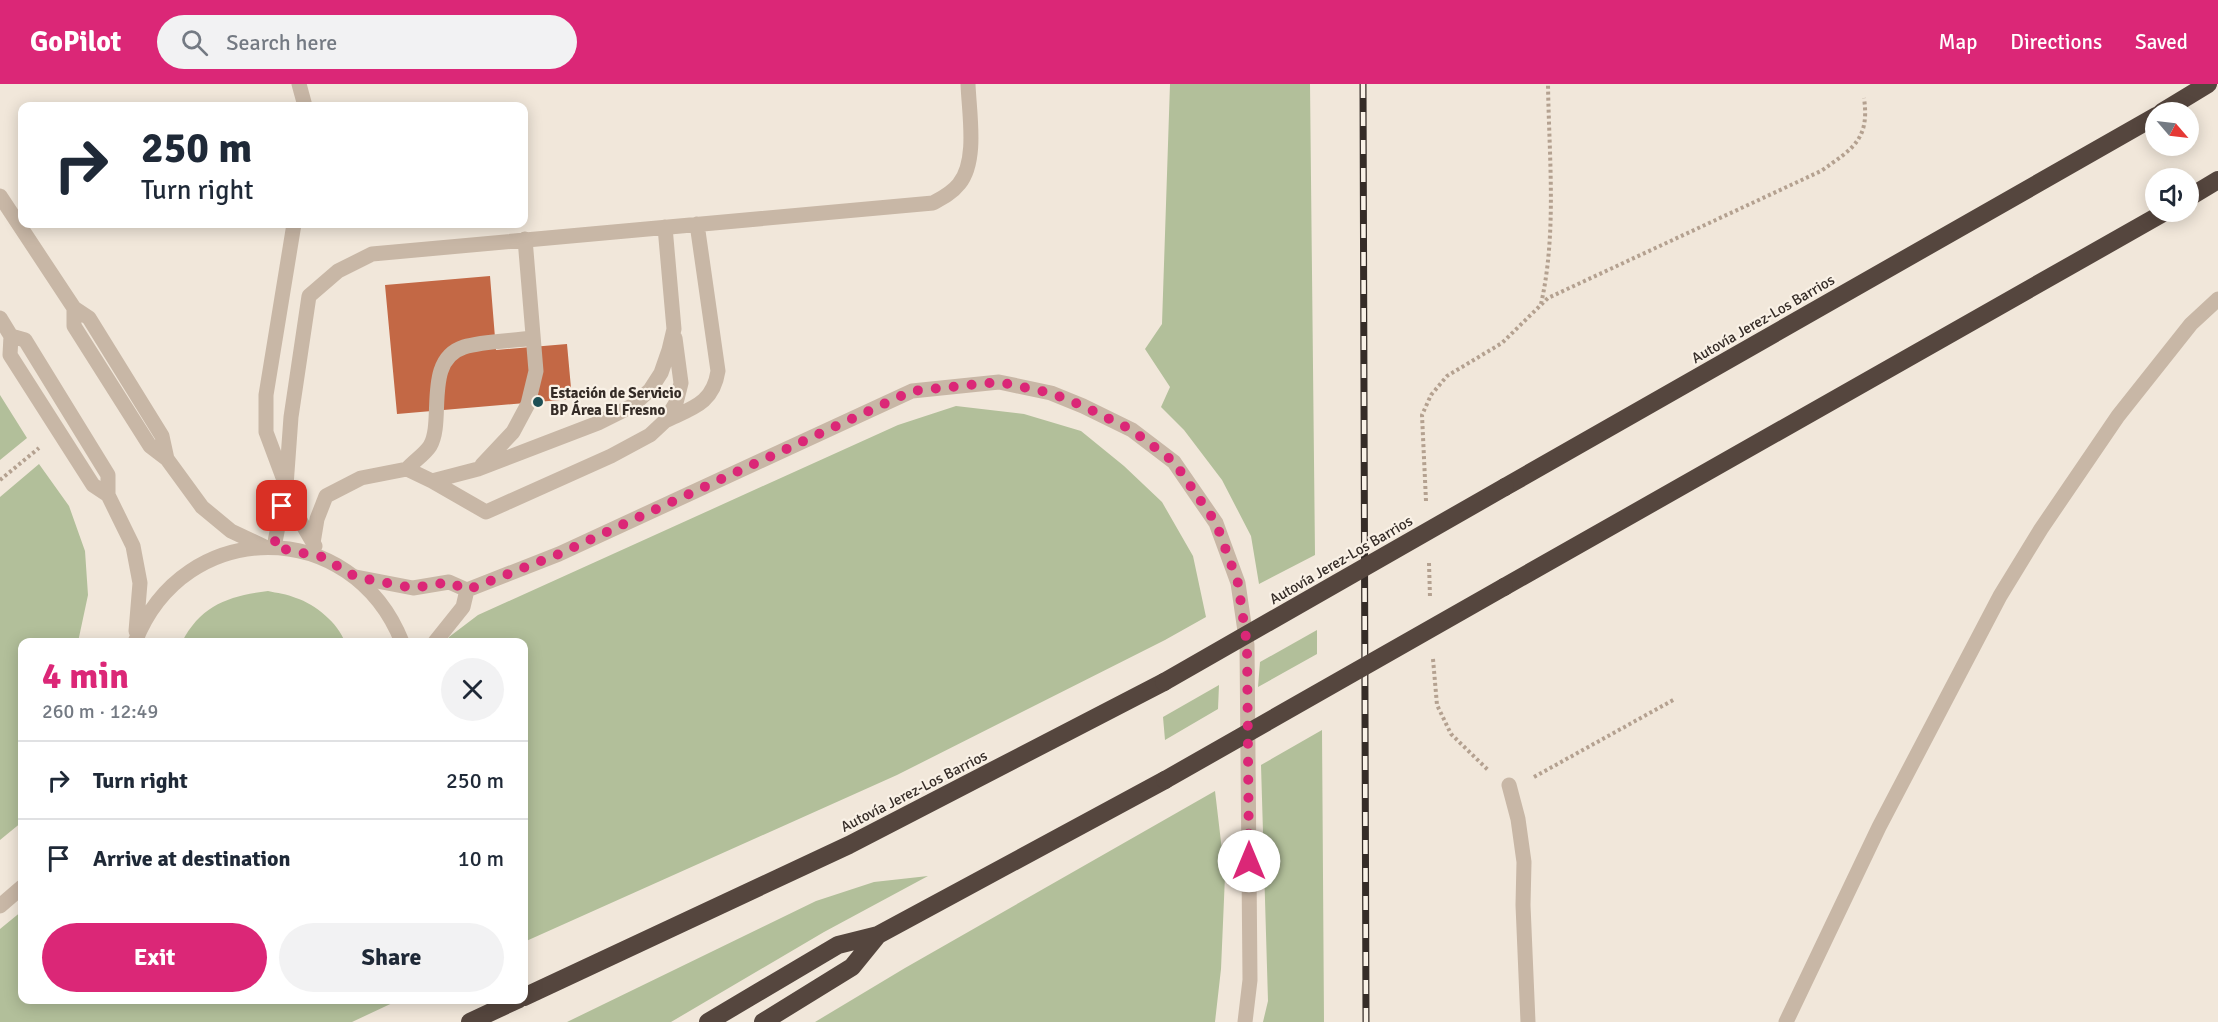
<!DOCTYPE html>
<html lang="en">
<head>
<meta charset="utf-8">
<style>
  body { margin:0; font-family:Signika,sans-serif; background:#f2f2f3; color:#1f2937; height:100vh; display:flex; flex-direction:column; font-size:22px; white-space:nowrap }
  * { box-sizing:border-box; margin:0 }
  p { font-size:20px; color:#747a83 }
  .icon { flex:none; width:33px; height:33px; fill:none; stroke:currentColor; stroke-width:2; stroke-linecap:round; stroke-linejoin:round }
  .map { position:relative; flex:1; overflow:hidden }
  .panel { position:absolute; left:18px; top:554px; width:510px; height:366px; display:flex; flex-direction:column; background:#fff; border-radius:12px; box-shadow:0 3px 15px #0003 }
  .panel>* { flex:none }
  .top-card { position:absolute; left:18px; top:18px; width:510px; height:126px; border-radius:12px; box-shadow:0 3px 15px #0003; background:#fff; color:#1f2937; overflow:hidden }
  .needle { width:39px; rotate:118deg }
  .controls { position:absolute; left:2145px; top:18px; display:grid; gap:12px }
  .controls a { display:grid; place-items:center; width:54px; height:54px; border-radius:50%; background:#fff; box-shadow:0 3px 15px #0003; font-size:30px }
  .pin { position:absolute; display:grid; place-items:center; width:51px; height:51px; color:#fff; margin:-26px; border-radius:12px; box-shadow:0 3px 9px #0006 }
  .me { position:absolute; width:66px; margin:-33px; rotate:0deg; stroke-linejoin:round; filter:drop-shadow(0 0 4px #0008) }
  .turn { display:flex; align-items:center; gap:21px; height:126px; padding:0 24px; font-size:27px }
  .turn .icon { width:78px; height:78px; stroke-width:2.5 }
  .turn b { display:block; font-size:42px; line-height:51px }
  .round { display:grid; place-items:center; flex:none; width:63px; height:63px; border-radius:32px; background:#f2f2f3 }
  .summary { display:flex; align-items:center; justify-content:space-between; height:102px; padding:0 24px }
  h1 { font-size:36px; font-weight:800; line-height:45px; color:#db2777 }
  .button { display:flex; gap:12px; margin-top:auto; padding:12px 24px }
  .button a { flex:1; height:69px; border-radius:36px; background:#db2777; color:#fff; font-size:24px; font-weight:800; line-height:69px; text-align:center }
  .button a+a { background:#f2f2f3; color:#1f2937 }
  ul { padding:0; list-style:none }
  li { display:flex; align-items:center; gap:18px; height:78px; padding:0 24px; border-top:2px solid #e0e1e3 }
  li div { flex:1 }
  li b { display:block; font-size:22px }
  li em { font-style:normal }
  header { display:flex; align-items:center; gap:36px; box-sizing:border-box; height:84px; padding:0 30px; background:#db2777; color:#fff }
  header strong { font-size:28px }
  nav { display:flex; gap:33px; margin-inline-start:auto; font-size:21px }
  .search { width:420px; height:54px; background:#f2f2f3; display:flex; align-items:center; gap:15px; box-sizing:border-box; padding:0 21px; border-radius:33px; color:#747a83; font-size:22px }
  .map>svg:first-child { display:block }
</style>
</head>
<body>
<header>
<strong>GoPilot</strong>
<div class="search"><svg class="icon" aria-label="search" viewBox="0 0 24 24"><circle cx="10" cy="10" r="6"/><path d="M15 15l6 6"/></svg>Search here</div>
<nav><a>Map</a><a>Directions</a><a>Saved</a></nav>
</header>
<div class="map">
<svg width="2218" height="938" viewBox="0 0 2218 938">
  <rect width="100%" height="100%" fill="#f1e7da"/>
  <path fill="#b2bf9a" d="M1170,0h140l5,471 -56,29 -8,-48 -29,-56 -38,-50 -23,-23 9,-20 -25,-38 17,-25z
    M0,311l27,43 -27,22z
    M956,322l68,8 57,17 43,35 38,36 31,54 13,61 -41,23 -268,135 -373,167v-300h-78l3,-5 29,-22 420,-190z
    M39,380l30,42 16,45 3,44 -10,47h-56v180l-22,18v-343z
    M268,507c9,2 19,3 28,7 19,6 42,25 49,44h-163c19,-37 47,-46 86,-51z
    M1317,546v24l-59,33 2,-25z
    M1219,601l-1,24 -53,31 -2,-23z
    M1322,646l2,292h-61l5,-21 -7,-236z
    M1215,707l10,85 -4,93 -6,53h-400l90,-54z
    M928,792l-104,56 -153,90h-104l249,-121 58,-19z
    M22,827v88h379l-49,23h-352v-93z"/>
  <path fill="#c36845" d="M490,192l6,74 71,-6 5,55 -175,15 -12,-129z"/>
  <g fill="none" stroke-linecap="round" stroke-linejoin="round">
    <path stroke="#b4a190" stroke-width="4" stroke-dasharray="3 3" stroke-linecap="butt" d="M1541,220c16,-71 8,-147 7,-220
      M0,396l39,-32
      M1426,417l-4,-86 9,-20 16,-19 55,-33 46,-45 273,-127c31,-22 49,-31 43,-73
      M1429,479l1,34
      M1433,575l4,46 14,29 37,36
      M1534,693l141,-78"/>
    <path stroke="#c8b7a6" stroke-width="15" d="M299,0l6,22
      M294,140l-28,171v37l31,83 18,31
      M665,337c27,-13 48,-17 53,-50l-21,-147
      M482,381l31,-33 15,-28 8,-33 -11,-132
      M407,385c6,-7 18,-15 23,-23 15,-25 -7,-86 34,-99 19,-6 49,-6 69,-9
      M432,397l54,31 125,-56 39,-21 15,-14 11,-18 5,-20 -6,-45
      M313,459l4,-24 9,-23 35,-18 46,-9 25,12 46,-12 120,-46 34,-17 18,-16 11,-17 8,-23 5,-21 -9,-102
      M274,463l12,-61 5,-69 18,-121 29,-25 34,-17 561,-51c9,-5 19,-10 26,-19 19,-23 10,-71 9,-100
      M1509,701l9,34 6,43 -1,43 5,117"/>
    <path stroke="#c8b7a6" stroke-width="15" d="M356,493l57,11 36,-6 18,8 92,-36 353,-163 87,-9 52,11 32,13 49,24 42,32 42,61 22,60 9,62 3,335 -5,42
      M435,558l28,-35 4,-17"/>
    <path stroke="#c8b7a6" stroke-width="15" d="M0,112l74,112 15,10 73,118 5,23
      M74,224v18l76,120 17,13 35,48 29,24 32,15
      M0,234l11,18 -1,19 83,130 15,10
      M11,252l14,4 83,135v20l25,51 7,37 -4,48
      M135,558c49,-126 217,-126 267,0
      M0,822l22,-19
      M1786,938l93,-195 121,-231 41,-67 77,-113 73,-92 27,-25"/>
    <path stroke="#55463e" stroke-width="18" d="M2162,28l46,-28
      M2188,114l30,-18
      M1505,403l651,-371
      M1504,503l661,-375
      M524,913l325,-152 315,-163
      M470,938l49,-23
      M708,938l130,-77 40,-10 287,-155
      M763,938l89,-55 26,-32"/>
    <defs>
      <path id="rail" d="M1363,0l3,938"/>
    </defs>
    <use href="#rail" stroke="#352c27" stroke-width="7"/>
    <use href="#rail" stroke="#f9f1e6" stroke-width="4.5" stroke-dasharray="14" stroke-linecap="butt"/>
    <path stroke="#55463e" stroke-width="18" d="M1164,598l341,-195
      M1165,696l339,-193"/>
  </g>
  <g fill="none" stroke-linecap="round" stroke-linejoin="round">
    <path stroke="#db2777" stroke-width="10" stroke-dasharray="0 18" d="M282,422l-8,41 48,10 34,20 57,11 36,-6 18,8 92,-36 353,-163 87,-9 52,11 32,13 49,24 42,32 42,61 22,60 9,62 2,216"/>
  </g>
  <circle fill="#1d4f55" stroke="#f9f1e6" stroke-width="2" cx="538" cy="318" r="6"/>
  <g text-anchor="middle" dominant-baseline="central" stroke-width="4.5" stroke-linejoin="round" paint-order="stroke">
    <g font-size="15" fill="#352c27" stroke="#f9f1e6">
      <text transform="translate(1763 235) rotate(-30)">Autovía Jerez-Los Barrios</text>
      <text transform="translate(1341 476) rotate(-30)">Autovía Jerez-Los Barrios</text>
      <text transform="translate(914 707) rotate(-27)">Autovía Jerez-Los Barrios</text>
    </g>
    <g font-size="15" font-weight="bold" fill="#352c27" stroke="#f9f1e6" text-anchor="start">
      <text x="550" y="309">Estación de Servicio<tspan x="550" dy="17">BP Área El Fresno</tspan></text>
    </g>
  </g>
</svg>
<div class="controls">
<a><svg class="needle" viewBox="-14 -14 28 28"><path d="M0-13l5 13h-10z" fill="#e53935"/><path d="M0 13l5-13h-10z" fill="#747a83"/></svg></a>
<a><svg class="icon" aria-label="sound" viewBox="0 0 24 24"><path d="M4 9h4l5-4v14l-5-4H4zM17 9q2 3 0 6"/></svg></a>
</div>
<div class="pin" style="left:282px;top:422px;background:#d93025"><svg class="icon" aria-label="arrive" viewBox="0 0 24 24"><path d="M6 21V4h12l-3 4 3 4H6"/></svg></div>
<svg class="me" style="left:1249px;top:777px" viewBox="-20 -20 40 40"><circle r="19" fill="#fff"/><path d="M0-13L10 11 0 6-10 11z" fill="#db2777"/></svg>
<div class="top-card">
<div class="turn"><svg class="icon" aria-label="right" viewBox="0 0 24 24"><path d="M7 20v-9h11M14 6l5 5-5 5"/></svg><div><b>250 m</b>Turn right</div></div>
</div>
<section class="panel">
<div class="summary"><div><h1>4 min</h1><p>260 m · 12:49</p></div><a class="round"><svg class="icon" aria-label="close" viewBox="0 0 24 24"><path d="M6 6l12 12M18 6L6 18"/></svg></a></div>
<ul>
<li><svg class="icon" aria-label="right" viewBox="0 0 24 24"><path d="M7 20v-9h11M14 6l5 5-5 5"/></svg><div><b>Turn right</b></div><em>250 m</em></li>
<li><svg class="icon" aria-label="arrive" viewBox="0 0 24 24"><path d="M6 21V4h12l-3 4 3 4H6"/></svg><div><b>Arrive at destination</b></div><em>10 m</em></li>
</ul>
<div class="button"><a>Exit</a><a>Share</a></div>
</section>
</div>
</body>
</html>
